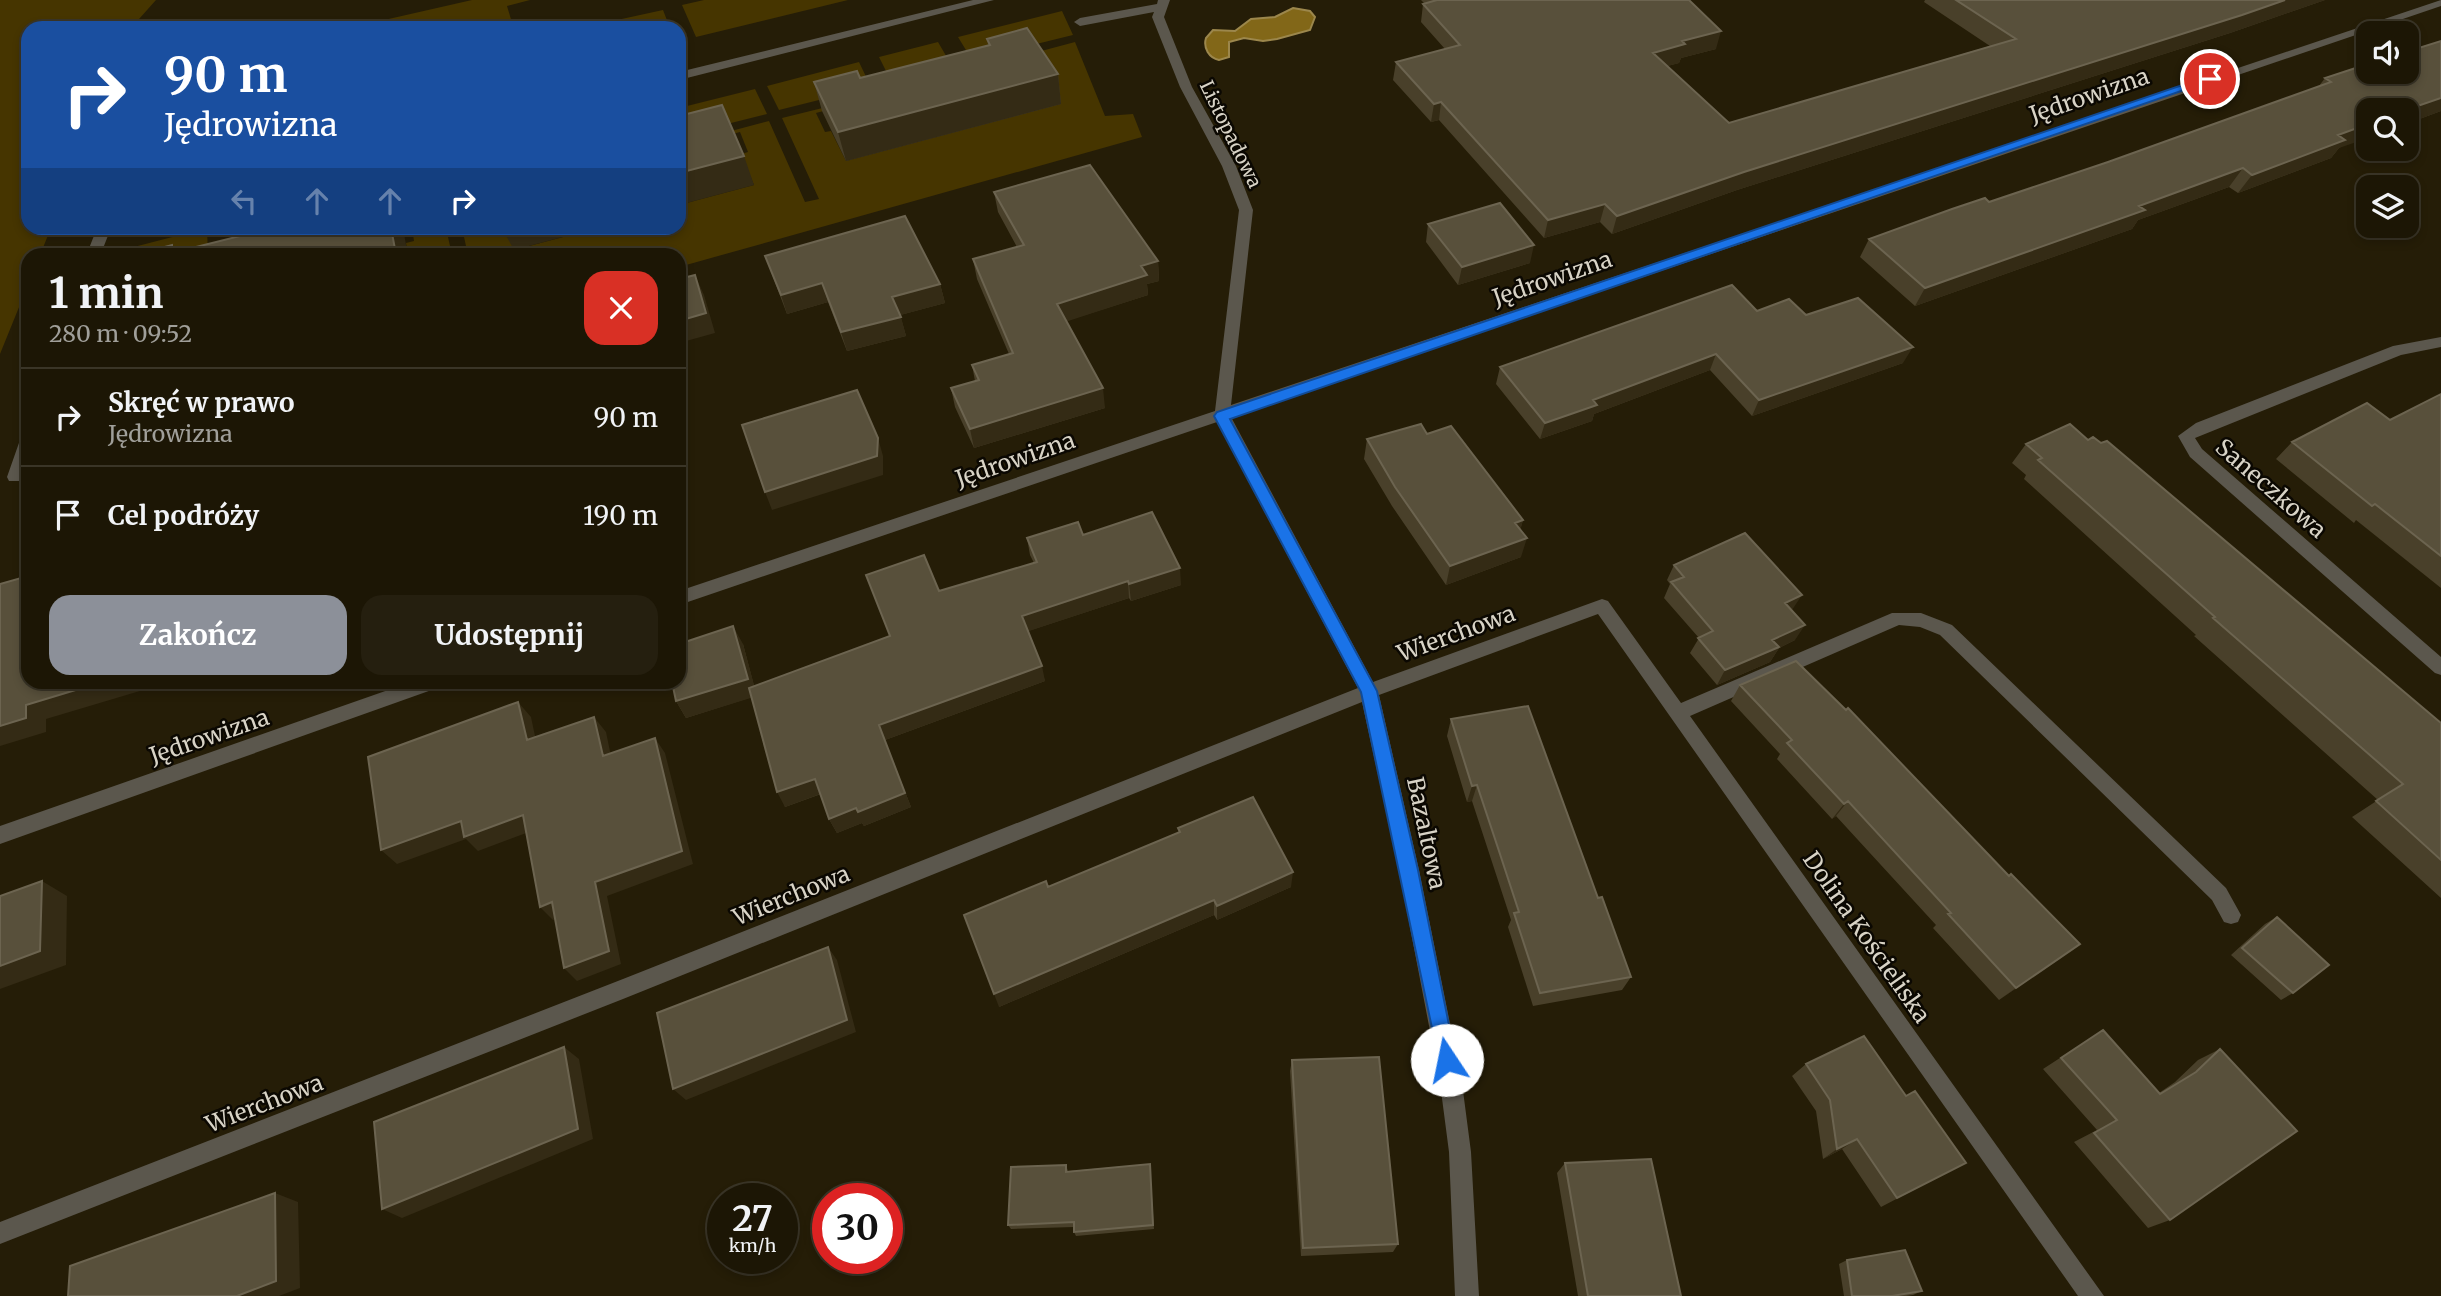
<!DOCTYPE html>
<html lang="pl">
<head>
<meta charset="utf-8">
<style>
  body { margin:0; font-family:Merriweather,serif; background:#251f0f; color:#f1f3f6; height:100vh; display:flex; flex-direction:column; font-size:26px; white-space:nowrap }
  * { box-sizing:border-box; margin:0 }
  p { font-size:23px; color:#a09f9a }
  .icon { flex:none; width:38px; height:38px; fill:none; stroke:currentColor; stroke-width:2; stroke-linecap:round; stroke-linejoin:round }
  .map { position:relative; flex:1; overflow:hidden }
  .drawer { position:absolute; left:21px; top:248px; width:665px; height:441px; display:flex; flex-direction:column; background:#1c1605; border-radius:21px; box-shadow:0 4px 10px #0003,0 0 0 2px #3a3527 }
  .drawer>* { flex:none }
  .top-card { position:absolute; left:21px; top:21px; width:665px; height:214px; border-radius:21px; box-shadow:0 4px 10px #0003,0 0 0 2px #3a3527; background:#1a4fa0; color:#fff; overflow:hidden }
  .buttons { position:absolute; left:2356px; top:21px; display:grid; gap:14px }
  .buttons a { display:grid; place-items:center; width:63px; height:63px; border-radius:14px; background:#1c1605; box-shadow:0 4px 10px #0003,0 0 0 2px #3a3527; font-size:35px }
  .speed { position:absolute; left:707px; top:1183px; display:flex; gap:14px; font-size:35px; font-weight:700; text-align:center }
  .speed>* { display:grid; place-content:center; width:91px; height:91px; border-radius:50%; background:#1c1605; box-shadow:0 4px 10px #0003,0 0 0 2px #3a3527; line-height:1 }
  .speed small { font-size:18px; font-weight:400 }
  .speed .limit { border:10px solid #d22; background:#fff; color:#111 }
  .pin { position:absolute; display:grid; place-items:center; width:60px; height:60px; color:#fff; margin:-30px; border:4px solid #fff; border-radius:50%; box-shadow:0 2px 7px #0007 }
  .me { position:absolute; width:77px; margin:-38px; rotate:349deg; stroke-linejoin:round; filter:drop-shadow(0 0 5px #0008) }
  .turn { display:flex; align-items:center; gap:24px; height:147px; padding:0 28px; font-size:32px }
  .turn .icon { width:91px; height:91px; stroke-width:2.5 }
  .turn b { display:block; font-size:49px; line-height:60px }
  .lanes { display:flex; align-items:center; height:66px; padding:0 28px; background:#0003; justify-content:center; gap:35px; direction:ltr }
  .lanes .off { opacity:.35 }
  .round { display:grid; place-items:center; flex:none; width:74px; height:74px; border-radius:21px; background:#251f0f }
  .summary { display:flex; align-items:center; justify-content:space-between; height:119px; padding:0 28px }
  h1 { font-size:42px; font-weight:700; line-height:52px }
  .button { display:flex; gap:14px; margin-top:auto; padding:14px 28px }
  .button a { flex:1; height:80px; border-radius:21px; background:#8c9099; color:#fff; font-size:28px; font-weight:700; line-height:80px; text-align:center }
  .button a+a { background:#251f0f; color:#f1f3f6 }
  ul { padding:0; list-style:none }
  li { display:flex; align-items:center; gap:21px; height:98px; padding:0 28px; border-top:2px solid #3a3527 }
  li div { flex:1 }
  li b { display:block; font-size:26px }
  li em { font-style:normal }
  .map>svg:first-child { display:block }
</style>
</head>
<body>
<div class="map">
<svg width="2441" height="1296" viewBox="0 0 2441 1296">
  <rect width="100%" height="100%" fill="#251d07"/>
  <path fill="#463500" d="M0,0h156l-25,28h-103v200h23l-11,27 -12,1v29l-28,69z
    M472,0h58l-23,6 6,20 19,-4 2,6h-185z
    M704,0h144l-152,37 -14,-32z
    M663,10l7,18h-50l-3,-8z
    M1062,11l11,24 -101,25 -14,-23z
    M938,42l14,24 -61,15 -12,-24z
    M1075,42l30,74 28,-2 9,23 -463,130v-11l-211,-1 -6,-27h46l6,22 83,-22h82v-23l75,-20 -13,-31 7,-2 -8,-20 -52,14 -2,-3 83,-22 36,81 14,-3 -37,-81 81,-20 1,2 -48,13 9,19 6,-1 15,30 214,-57 -71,-39z
    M859,62l12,25 -92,23 -12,-24z
    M755,89l12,25 -88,22v-28z
    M207,228l1,27 -81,1 3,-8z
    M412,228h34l6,27h-44l-2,-12 8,-2z"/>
  <path fill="#826718" stroke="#9c874c" stroke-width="2" d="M1293,8l17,3 5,6 -5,13 -33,9 -14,2 -19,-3 -15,4v15l-10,3c-10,-2 -16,-12 -13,-22l7,-8 22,1 16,-12 24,-2z"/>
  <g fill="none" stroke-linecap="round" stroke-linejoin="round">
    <path fill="#5b574d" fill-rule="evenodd" d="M973,0h21l-315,80v-8z
      M1158,0h12l-6,17 28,70 44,79 17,44 -22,195 1210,-405v6l-1210,411 142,265 229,-83 6,2 73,102 211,-90h29l31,12 274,263 15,27 -3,7 -7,2 -7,-2 -12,-22 -272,-265 -20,-8 -21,-2 -209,91 414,580h-26l-480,-682 -219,81 40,175 43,213 9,69 8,144h-24l-6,-144 -9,-69 -41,-213 -37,-168 -739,297 -623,245v-22l623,-243 735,-291 -141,-266 -538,183v-14l536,-180 24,-201 -17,-44 -42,-79 -28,-70 2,-5 -74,14 -6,-4 6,-4 77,-14z
      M97,228h14l-11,28h-14z
      M2441,337v10l-40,8 -206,83 7,11 239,208v18l-6,-2 -245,-216 -12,-21 18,-13 197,-77z
      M28,434c0,17 1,32 -7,47h-12l-2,-4 13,-37z
      M411,682h32l-3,5 -440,157v-18z"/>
  </g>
  <path fill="#49402a" d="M1421,0h268l27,49 -35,9 -2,5 -12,3 62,57 261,-77 -66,-44 1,-2h400l-95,33 -493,157 -125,44 -12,-12 -56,16 -105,-118 -8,2 -38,-42 3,-18 49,-13 -24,-27 2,-18 1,-1z
    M987,39l71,35 3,30 -215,57 -24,-50 -8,-29 46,-4 128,-33z
    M2441,41v70l-35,13v-14l-67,38 -8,10 -93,35 -9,-6 -91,33 -6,9 -217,77 -55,-49 9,-18 120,-37 119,-40 211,-76 6,-8z
    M994,192l164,69 1,20 -12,3 1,11 -82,26 39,87 -131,40 -19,-41 -4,-19 24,-7 -3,-16 37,-11 -32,-75 -4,-20 44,-12 -19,-35z
    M1428,224l102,39 -72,22 -32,-43z
    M765,256l175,28 5,19 -45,12 6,21 -59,15 -19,-49 -41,12z
    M1757,311l49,4 97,48 -151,53 -42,-46 -116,44 -2,7 -52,18 -44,-55 4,-17z
    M2441,394v194l-85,-68 -2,3 -78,-64 16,-17 98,-22z
    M1427,434l96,86 -3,10 1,27 -75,28 -54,-79 -28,-47 3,-20z
    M2088,440l353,283v175l-89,-81 26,-17 -184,-164 2,-1 -172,-156 2,-4 -14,-12 14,-19z
    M1083,535l98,50 -50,16 -2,-3 -101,33 17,50 -160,59 26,67 -47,19 -2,-3 -25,10 -8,-14 -8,-25 -36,13 -33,-110 -66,21 -10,-17 67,-57 11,42 136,-50 -24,-61 73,16 95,-28 -4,-8 -3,-17z
    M1674,565l118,45 -1,1 4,29 -16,8 -9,14 -53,23 -27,-32 9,-15 -35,-40 6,-14 -3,-4z
    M1740,685l322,272 -63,43 -66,-72 3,-3 -100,-109 -4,3 -55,-60 3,-5 -49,-53z
    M1451,719l147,179 33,79 -9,13 -89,16 -25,-79 3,-7 -39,-119 -5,1 -20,-66z
    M1178,828l113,59 -74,33 -3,-5 -215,92 49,-120 131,-55z
    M2277,917l16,76 -12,7 -50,-45 34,-31z
    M2103,1030l56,63 16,-11 23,-22 22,-11 -50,171 -22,8 -74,-86 23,-12 -54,-61z
    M1292,1060l106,184 -5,8 -92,4 -11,-185z
    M1806,1064l142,108 -67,35 -39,-58 -19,10 -7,-48 -24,-35z
    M1565,1163l116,133h-103l-21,-123z
    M1150,1164l4,65 -78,7 -2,-4v-5l-63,2 -3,-4 58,-60 2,6z
    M1847,1260l75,31 -9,4 -7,1h-62l-5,-32z"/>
  <path fill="#342b15" d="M2285,0h40l-95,33 -493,157 -125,44 5,-18 127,-44z
    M1721,31l-5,18 -35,9 -2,5 -31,8 5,-18 29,-12z
    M1058,74l3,30 -215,57 -8,-29z
    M2441,98v13l-35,13v-14z
    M1441,102l-2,18 -8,2 3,-18z
    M2368,124v14l-29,10 -8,10 -93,35 14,-18 86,-40z
    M744,156l10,29 -75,20v-32z
    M2243,168l-14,19 -91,33 -6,9 -217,77 10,-18 214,-82z
    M1605,204l-5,18 -56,16 4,-18z
    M391,228h12l5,28h-40z
    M502,228h94l-82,22z
    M1534,245l-4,18 -72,22 4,-18z
    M1158,261l1,20 -12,3 1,11 -89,29 -2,-20 84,-38z
    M695,275l9,20 11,38 -36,10v-22z
    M822,283l6,19 -41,12 -6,-19z
    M940,284l5,19 -48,13 -5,-19z
    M901,317l5,19 -59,15 -6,-19z
    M1913,347l-10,16 -151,53 7,-16z
    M1716,354l-6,16 -116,44 -2,7 -52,18 5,-16 48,-23z
    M1103,388l2,20 -131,40 -4,-19z
    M878,438l5,18v19l-111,35 -7,-18z
    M679,519l6,22 -6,2z
    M1523,520l-5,19 -3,-16z
    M1527,538l-6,19 -75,28 4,-19z
    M1180,568l1,17 -50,16 -2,-17z
    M1128,581l1,17 -103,34 -4,-16z
    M1802,595l-10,15 -16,9 9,-16z
    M1805,625l-10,15 -16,8 -9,14 -53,23 8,-15 47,-30z
    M733,626l10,18 14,52 -71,22 -10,-17z
    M1042,666l3,15 -160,59 26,67 -47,19 -2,-3 -25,10 -8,-14 27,-11 23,-83z
    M102,682h68l-124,37v13l-46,14v-20l26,-21z
    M518,702l13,15 8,38 -12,-15z
    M594,717l12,15 8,39 -11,-15z
    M655,738l10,15 28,111 -86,32 14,68 -44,17 -13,-13 31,-86z
    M815,779l8,14 -38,14 -8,-15z
    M1477,785l-5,16 -5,1 5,-16z
    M1848,801l-12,15 -4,3 12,-15z
    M523,815l14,14 -59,22 -12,-12 -69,25 -16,-14 80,-29z
    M1293,872l-2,15 -74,33v-14z
    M42,881l25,15 -1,69 -66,24v-23z
    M1214,900v15l-215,92 -5,-13z
    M552,902l13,13 -12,5 -13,-13z
    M2080,944l-18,13 -63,43 17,-12z
    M828,947l9,13 19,72 -170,68 -13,-11z
    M564,1047l15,12 14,80 -191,79 -20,-9z
    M1857,1139l-15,10 -19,10 14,-10z
    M275,1193l23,9 2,86 -21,8h-42z"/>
  <path fill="#58503b" stroke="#6c6450" stroke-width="2" d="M1437,0h252l32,31 -39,10 3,3 -32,9 76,70 287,-84 -60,-39h329l-43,15 -498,157 -127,44 -12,-12 -57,16 -107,-118 -7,2 -38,-42 64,-17 -37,-41z
    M1027,28l31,46 -220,58 -24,-50 43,-11 3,7 130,-33 -3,-6z
    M2441,41v57l-35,12h-38v14l-30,11 7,5 -93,35 -9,-7 -104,38 6,4 -220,78 -56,-49 83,-30 33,-11 4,4 119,-40 223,-80 -6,-4 43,-14v8h38v-20z
    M722,105l22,51 -65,17v-57z
    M1090,165l68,96 -17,5 6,9 -90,29 46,84 -133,41 -19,-41 28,-8 -7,-15 41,-12 -40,-94 51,-14 -30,-53z
    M1500,203l34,42 -72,22 -34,-43z
    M905,216l35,68 -48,13 9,20 -60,15 -19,-49 -41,12 -16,-39z
    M272,228h119l4,21 -27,7h-238l42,-11v8z
    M695,275l11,38 -27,8v-42z
    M1732,285l25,26 32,-12 17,16 52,-17 55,49 -154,53 -43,-46 -123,46 4,5 -52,18 -45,-56z
    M857,390l21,48 -1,18 -112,36 -23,-67z
    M2441,394v162l-66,-52 -3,2 -80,-64 75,-39 23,17z
    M1421,424l6,10 24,-8 72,94 -8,3 12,15 -77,28 -55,-79 -28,-48z
    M2070,424l18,16 5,-3 8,6 6,-2 334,282v137l-65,-59 27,-17 -190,-166 2,-1 -177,-157 4,-2 -16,-14z
    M1152,512l28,56 -51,16 -1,-3 -106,35 20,50 -163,59 26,68 -47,19 -2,-4 -27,11 -14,-40 -38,13 -28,-104 141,-52 -24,-61 58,-20 15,36 98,-29 -10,-24 51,-16 5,13z
    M1745,533l57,62 -17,8 20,22 -33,15 7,7 -54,23 -27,-32 15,-7 -42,-49 13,-5 -10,-12z
    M28,576v106h74l-76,23v13l-26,8v-142z
    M733,626l15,53 -72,22 -4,-19h7v-38z
    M1796,661l50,49 2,-2 161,168 2,-2 69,70 -64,44 -68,-74 3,-1 -103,-112 -4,3 -57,-61 5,-3 -52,-55z
    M518,702l9,38 67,-23 9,39 52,-18 27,113 -87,31 14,69 -45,17 -12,-66 -12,5 -17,-92 -59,22 -3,-16 -80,29 -13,-93z
    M1528,706l70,192 4,-1 29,80 -91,16 -26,-80 5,-1 -21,-64 -21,-63 -5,1 -21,-67z
    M1253,797l40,75 -76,34 -3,-6 -220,94 -30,-79 82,-34 2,6 132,-55 -2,-4z
    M42,881l-2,70 -40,15v-70z
    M2277,917l52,48 -36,28 -51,-45z
    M828,947l19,73 -174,69 -16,-76z
    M2103,1030l57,64 36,-22 24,-23 77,82 -127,89 -76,-87 23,-13 -56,-62z
    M1864,1036l42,60 9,-5 51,72 -69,35 -40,-59 -20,10 -7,-49 -24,-36z
    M564,1047l14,82 -196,80 -8,-87z
    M1379,1057l19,187 -95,4 -11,-188z
    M1651,1159l30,137h-93l-23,-133z
    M1150,1164l3,61 -79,7v-10l-66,3 3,-58 55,-2v7z
    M275,1193l1,88 -39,15h-169l2,-30z
    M1905,1250l17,41 -30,5h-40l-5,-36z"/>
  <path fill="#1a73e8" stroke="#114b97" stroke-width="2" d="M2206,77l10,2 -986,340 147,272 41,179 38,190 -3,6 -6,3 -7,-3 -79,-374 -147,-276 3,-4z"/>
  <g text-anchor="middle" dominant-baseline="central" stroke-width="5" stroke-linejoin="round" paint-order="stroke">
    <g font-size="19" fill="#d8d3c6" stroke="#0b0802">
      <text transform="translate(1231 134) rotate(64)">Listopadowa</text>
    </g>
    <g font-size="23" fill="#d8d3c6" stroke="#0b0802">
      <text transform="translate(2089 95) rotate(-19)">Jędrowizna</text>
      <text transform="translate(1552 278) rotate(-19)">Jędrowizna</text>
      <text transform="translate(1015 459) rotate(-19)">Jędrowizna</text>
      <text transform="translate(2271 488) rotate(41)">Saneczkowa</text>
      <text transform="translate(1456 633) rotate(-20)">Wierchowa</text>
      <text transform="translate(209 736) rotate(-19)">Jędrowizna</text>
      <text transform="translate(1427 833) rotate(78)">Bazaltowa</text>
      <text transform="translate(791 895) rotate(-22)">Wierchowa</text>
      <text transform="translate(1867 937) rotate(55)">Dolina Kościeliska</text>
      <text transform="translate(264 1103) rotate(-21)">Wierchowa</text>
    </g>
  </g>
</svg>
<div class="buttons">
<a><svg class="icon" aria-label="sound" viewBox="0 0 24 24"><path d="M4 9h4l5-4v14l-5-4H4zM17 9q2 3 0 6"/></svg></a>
<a><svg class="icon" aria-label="search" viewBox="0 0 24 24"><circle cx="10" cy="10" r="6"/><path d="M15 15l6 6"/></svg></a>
<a><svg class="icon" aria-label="layers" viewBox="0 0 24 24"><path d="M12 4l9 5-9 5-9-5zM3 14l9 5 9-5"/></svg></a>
</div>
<div class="speed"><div>27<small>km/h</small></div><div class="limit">30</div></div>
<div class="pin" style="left:2210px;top:79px;background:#d93025"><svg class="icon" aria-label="arrive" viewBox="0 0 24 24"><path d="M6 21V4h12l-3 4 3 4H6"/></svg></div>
<svg class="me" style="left:1447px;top:1060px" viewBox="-20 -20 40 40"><circle r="19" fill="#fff"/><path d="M0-13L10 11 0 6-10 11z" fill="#1a73e8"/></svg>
<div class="top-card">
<div class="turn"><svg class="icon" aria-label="right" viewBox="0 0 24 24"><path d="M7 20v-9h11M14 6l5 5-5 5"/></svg><div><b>90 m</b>Jędrowizna</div></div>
<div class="lanes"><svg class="icon off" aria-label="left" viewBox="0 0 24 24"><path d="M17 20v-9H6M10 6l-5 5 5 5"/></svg><svg class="icon off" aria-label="ahead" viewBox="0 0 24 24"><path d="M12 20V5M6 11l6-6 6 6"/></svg><svg class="icon off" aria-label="ahead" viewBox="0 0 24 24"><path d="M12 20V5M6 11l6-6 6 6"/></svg><svg class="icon" aria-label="right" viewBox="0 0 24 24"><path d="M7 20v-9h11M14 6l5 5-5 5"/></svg></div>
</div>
<section class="drawer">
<div class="summary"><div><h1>1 min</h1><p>280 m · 09:52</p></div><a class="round" style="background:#d93025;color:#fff"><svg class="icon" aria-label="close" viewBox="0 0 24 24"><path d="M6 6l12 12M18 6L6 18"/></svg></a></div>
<ul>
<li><svg class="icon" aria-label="right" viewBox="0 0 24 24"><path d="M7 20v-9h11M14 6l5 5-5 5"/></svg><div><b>Skręć w prawo</b><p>Jędrowizna</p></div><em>90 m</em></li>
<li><svg class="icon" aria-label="arrive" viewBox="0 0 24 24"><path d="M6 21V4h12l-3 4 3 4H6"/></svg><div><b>Cel podróży</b></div><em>190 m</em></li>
</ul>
<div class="button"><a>Zakończ</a><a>Udostępnij</a></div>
</section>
</div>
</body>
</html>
